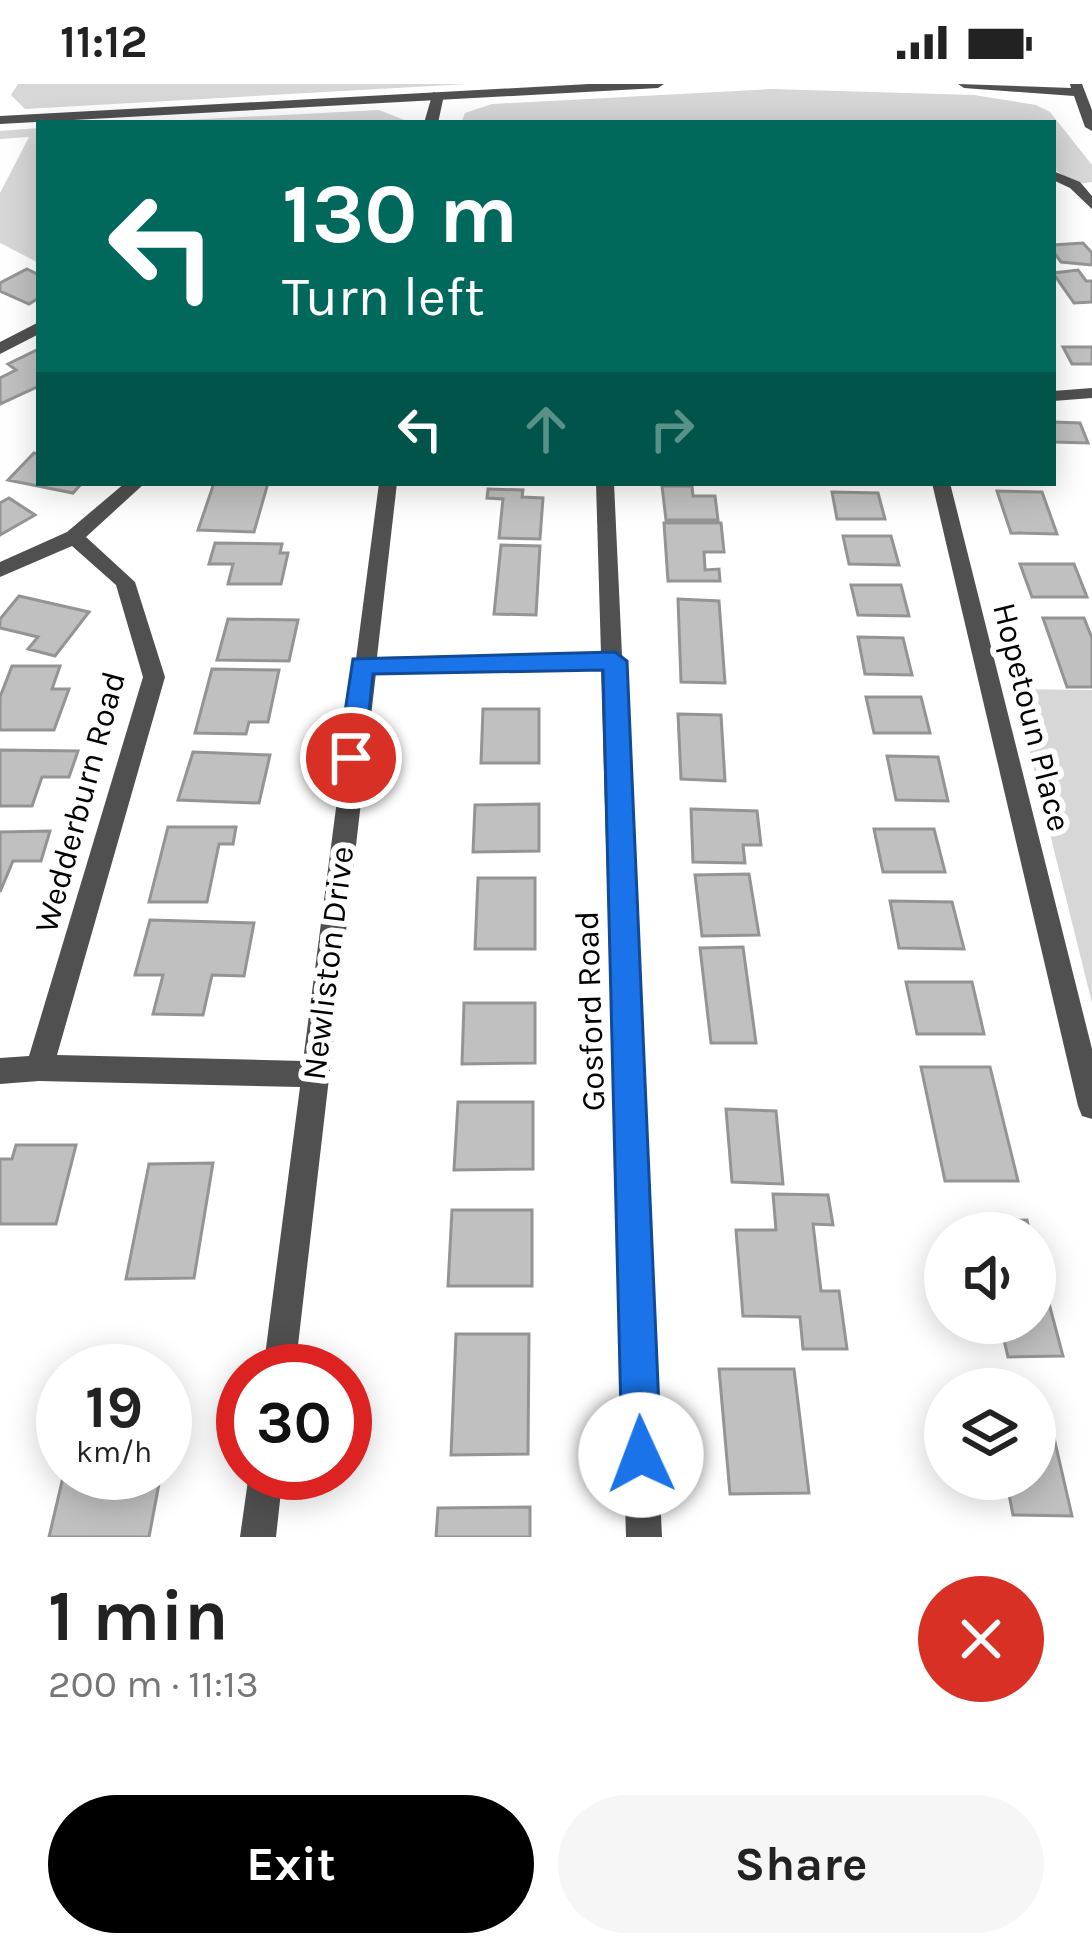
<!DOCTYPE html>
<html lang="en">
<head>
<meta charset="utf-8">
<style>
  body { margin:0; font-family:Karla,sans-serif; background:#f6f6f6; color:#222; height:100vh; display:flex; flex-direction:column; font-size:45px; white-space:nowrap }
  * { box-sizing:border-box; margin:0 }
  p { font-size:39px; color:#767676 }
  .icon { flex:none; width:66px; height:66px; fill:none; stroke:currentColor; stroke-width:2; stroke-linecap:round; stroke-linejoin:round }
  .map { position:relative; height:1453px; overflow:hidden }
  .side { display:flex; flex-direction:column; background:#fff; flex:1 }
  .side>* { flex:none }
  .hud { position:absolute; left:36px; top:36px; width:1020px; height:366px; border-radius:0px; box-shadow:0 6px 30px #0003; background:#00695c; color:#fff; overflow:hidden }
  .tools { position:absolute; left:924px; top:1128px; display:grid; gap:24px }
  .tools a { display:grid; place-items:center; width:132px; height:132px; border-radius:50%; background:#fff; box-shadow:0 6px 30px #0003; font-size:60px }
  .speed { position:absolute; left:36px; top:1260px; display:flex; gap:24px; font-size:60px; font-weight:700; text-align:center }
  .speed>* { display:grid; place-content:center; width:156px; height:156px; border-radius:50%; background:#fff; box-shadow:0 6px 30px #0003; line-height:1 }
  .speed small { font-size:30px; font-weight:400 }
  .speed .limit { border:18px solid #d22; background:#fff; color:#111 }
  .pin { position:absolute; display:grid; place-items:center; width:102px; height:102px; color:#fff; margin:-51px; border:6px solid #fff; border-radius:50%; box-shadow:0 3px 12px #0007 }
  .me { position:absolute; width:132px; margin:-66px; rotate:358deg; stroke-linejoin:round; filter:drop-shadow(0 0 9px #0008) }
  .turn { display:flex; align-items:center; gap:42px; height:252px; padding:0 48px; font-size:54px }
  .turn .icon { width:156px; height:156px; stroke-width:2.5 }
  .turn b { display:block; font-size:84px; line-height:102px }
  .lanes { display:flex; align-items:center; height:114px; padding:0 48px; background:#0003; justify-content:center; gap:60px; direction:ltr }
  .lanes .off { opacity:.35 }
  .round { display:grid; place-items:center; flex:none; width:126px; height:126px; border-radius:63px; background:#f6f6f6 }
  .overview { display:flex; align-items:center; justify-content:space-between; height:204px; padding:0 48px }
  h1 { font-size:72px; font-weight:700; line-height:90px }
  .cta { display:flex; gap:24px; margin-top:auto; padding:24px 48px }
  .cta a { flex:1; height:138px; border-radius:72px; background:#000; color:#fff; font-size:48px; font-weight:700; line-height:138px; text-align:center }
  .cta a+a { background:#f6f6f6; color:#222 }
  .status { display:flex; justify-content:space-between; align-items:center; height:84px; padding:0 60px; background:#fff; direction:ltr }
  .status svg { height:33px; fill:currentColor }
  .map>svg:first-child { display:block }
</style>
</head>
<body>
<div class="status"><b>11:12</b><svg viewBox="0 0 49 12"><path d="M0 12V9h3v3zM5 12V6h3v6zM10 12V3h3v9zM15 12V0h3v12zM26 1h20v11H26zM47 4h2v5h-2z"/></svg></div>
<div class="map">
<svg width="1092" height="1453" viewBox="0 0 1092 1453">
  <rect width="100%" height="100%" fill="#fff"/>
  <path fill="#d7d7d7" d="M18,0h450l-443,25 -14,-14z
    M771,5l203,6 62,10 14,7 42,53v17l-15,2 -24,-15v-46h-592l4,-10 27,-9z
    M379,26l33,13h-285z
    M39,44v135l-39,-20v-50l29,-56 -29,2v-8z
    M1014,605l78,1v313z"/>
  <path fill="#c0c0c0" stroke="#949494" stroke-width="3" d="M1083,159l9,10v12l-31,-3 -8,-11v-6z
    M27,185l12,6v23l-10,6 -29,-13v-8z
    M1078,186l8,11h6v21l-18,1 -21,-30z
    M1063,263h29v17h-20z
    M39,265v37l-39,18v-26l16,-8 -8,-6z
    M1053,338l27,1 8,20 -34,-1z
    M34,369l5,1v29h43l-9,10 -65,-13z
    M214,399h54l-14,49 -56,-2z
    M662,402h30l1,10h22l3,24h-52z
    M488,405l35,1 -1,7 21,1 -3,41 -41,-1 4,-39 -16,-1z
    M997,407l45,1 15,42 -46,-1z
    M832,408l46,1 7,26h-48z
    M9,414l26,17 -35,20v-32z
    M664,439h57l3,29h-20l1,18 14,-1 1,12h-52z
    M843,452h48l8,29 -50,-1z
    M215,459l67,1 -2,9h8l-7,31h-53l5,-20h-24z
    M501,461l39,1 -4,69 -42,-1z
    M1020,480h54l13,33h-55z
    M851,501h50l8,31 -51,-1z
    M19,512l70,16 -34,44 -27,-7 10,-12 -38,-9v-9z
    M678,515l41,2 6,82 -44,-1z
    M1043,534h41l8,20v49h-25z
    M228,535l70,1 -9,41 -72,-1z
    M858,553l45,1 9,37 -47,-1z
    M12,582h48l-8,23h17l-15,41h-54v-33z
    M212,585l67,1 -11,52h-19l-3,12 -51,-1z
    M866,613h55l9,36h-56z
    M483,625h56v54h-58z
    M678,630l43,1 4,66 -44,-2z
    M0,666l78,1 -9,26h-27l-10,29h-32z
    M193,668l77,3 -11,48 -81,-3z
    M887,672l51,1 10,44 -52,-1z
    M539,720v47l-66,1 2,-47z
    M691,725l66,2 4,34h-18l2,18 -52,-1z
    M168,743h68l-3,17h-14l-12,58h-58z
    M874,745h60l11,43h-62z
    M50,747l-9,30h-28l-13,31v-60z
    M749,790l10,61 -57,1 -7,-61z
    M478,794h57v71h-60z
    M890,817l62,1 12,47 -65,-1z
    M150,836l104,3 -10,53 -32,-1 -9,40 -50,-1 10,-39h-28z
    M743,863l13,96h-45l-11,-95z
    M906,898h66l12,52h-67z
    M464,919h71v60l-73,1z
    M921,983h69l28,114h-73z
    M458,1018h75v67l-79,1z
    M726,1025l50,2 7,73 -51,-2z
    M16,1061h60l-20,79h-56v-65h12z
    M213,1079l-19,115 -68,1 23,-115z
    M773,1110l55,1 5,30 -20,-1 8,67h18l8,58h-44l-3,-32 -57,-1 -7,-86h40z
    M452,1126h80v76h-84z
    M1027,1136l3,13h-52l-3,-12z
    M1035,1167l28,105 -55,1 -8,-34h35z
    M456,1250h73l-1,120 -77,1z
    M719,1285h75l15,124 -79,1z
    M165,1306l12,1 -12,63z
    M1035,1332h14l23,100 -59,-1 -7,-36h29z
    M64,1389h97l-12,64h-100z
    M530,1423v30h-94l2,-29z"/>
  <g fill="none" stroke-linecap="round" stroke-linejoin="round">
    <path fill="#505050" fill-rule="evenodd" d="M433,8l11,3 -6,28h-14z
      M1053,87l27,11 12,14v13l-22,-21 -17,-8z
      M39,238v12l-39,20v-12z
      M1092,304v10l-39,3v-10z
      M125,399h20l-59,54 49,45 30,95 -108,378 246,6 51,-391 -3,-5 5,-6 23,-176h18l-20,174 224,-3 -5,-171h18l8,172 4,6 -3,5 39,871h-36l-25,-868 -225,4 -81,698h-32l37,-284 -261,-6 -39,3v-26l29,-2 114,-379 -27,-92 -44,-39 -72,31v-15l67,-30z
      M932,399h18l142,566v70l-10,-3 -4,-10z
      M249,1389h34l-7,64h-36z"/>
    <path fill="#505050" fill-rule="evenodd" d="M589,0h75l-6,4 -658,36v-8z
      M958,0l113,4 -1,-4h12l10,26v21l-7,-4 -11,-31 -110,-8z"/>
  </g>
  <path fill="#1a73e8" stroke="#114b97" stroke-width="3" d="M615,568l12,9 34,794 -6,14 -14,6 -14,-6 -5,-14 -19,-785 -230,4 -9,84 -13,10 -13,-10 15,-99z"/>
  <g text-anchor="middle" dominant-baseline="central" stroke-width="12" stroke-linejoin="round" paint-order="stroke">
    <g font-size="33" fill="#000" stroke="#fff">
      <text transform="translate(1032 633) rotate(76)">Hopetoun Place</text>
      <text transform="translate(80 718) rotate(-75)">Wedderburn Road</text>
      <text transform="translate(328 879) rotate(-83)">Newliston Drive</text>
      <text transform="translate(590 927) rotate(-92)">Gosford Road</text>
    </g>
  </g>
</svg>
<div class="tools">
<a><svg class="icon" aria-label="sound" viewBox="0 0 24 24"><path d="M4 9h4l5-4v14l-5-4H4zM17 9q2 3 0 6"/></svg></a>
<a><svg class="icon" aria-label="layers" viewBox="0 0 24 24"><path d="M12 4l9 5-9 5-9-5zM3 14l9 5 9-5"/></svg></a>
</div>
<div class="speed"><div>19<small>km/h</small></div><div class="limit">30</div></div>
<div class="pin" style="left:351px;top:674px;background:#d93025"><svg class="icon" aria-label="arrive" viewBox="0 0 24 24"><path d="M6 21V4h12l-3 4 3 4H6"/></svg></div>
<svg class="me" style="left:641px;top:1371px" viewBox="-20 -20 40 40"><circle r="19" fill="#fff"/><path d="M0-13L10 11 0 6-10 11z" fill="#1a73e8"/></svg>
<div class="hud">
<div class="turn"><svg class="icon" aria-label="left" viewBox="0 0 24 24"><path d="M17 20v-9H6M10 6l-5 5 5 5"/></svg><div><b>130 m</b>Turn left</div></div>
<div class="lanes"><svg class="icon" aria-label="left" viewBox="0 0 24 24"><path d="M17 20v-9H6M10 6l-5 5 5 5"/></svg><svg class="icon off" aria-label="ahead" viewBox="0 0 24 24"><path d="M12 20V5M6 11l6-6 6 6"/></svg><svg class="icon off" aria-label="right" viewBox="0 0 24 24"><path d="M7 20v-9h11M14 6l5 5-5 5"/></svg></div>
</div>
</div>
<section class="side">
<div class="overview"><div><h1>1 min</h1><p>200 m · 11:13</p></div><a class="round" style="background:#d93025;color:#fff"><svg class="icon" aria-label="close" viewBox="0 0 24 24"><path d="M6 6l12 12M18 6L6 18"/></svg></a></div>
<div class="cta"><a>Exit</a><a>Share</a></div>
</section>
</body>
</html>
